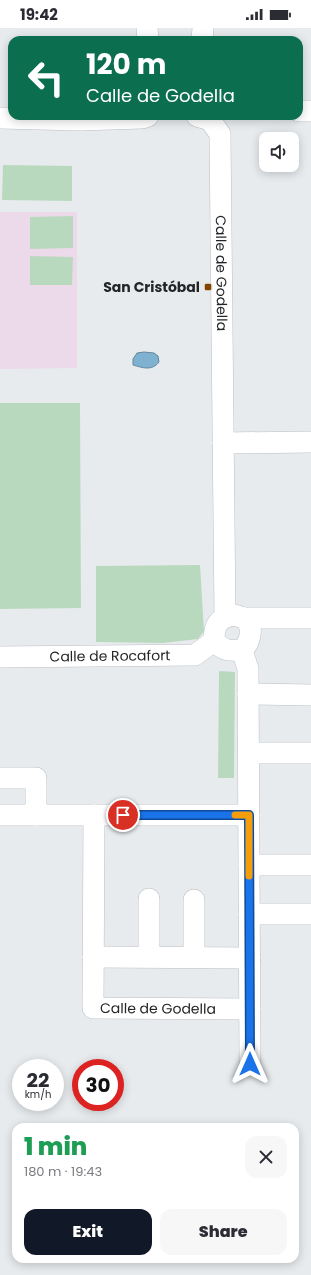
<!DOCTYPE html>
<html lang="en">
<head>
<meta charset="utf-8">
<style>
  body { margin:0; font-family:Poppins,sans-serif; background:#f7f7f7; color:#2b2b33; height:100vh; display:flex; flex-direction:column; font-size:15px; white-space:nowrap }
  * { box-sizing:border-box; margin:0 }
  p { font-size:13px; color:#7c7c81 }
  .icon { flex:none; width:22px; height:22px; fill:none; stroke:currentColor; stroke-width:2; stroke-linecap:round; stroke-linejoin:round }
  .map { position:relative; flex:1; overflow:hidden }
  .sheet { position:absolute; left:12px; top:1095px; width:287px; height:140px; display:flex; flex-direction:column; background:#fff; border-radius:12px; box-shadow:0 2px 10px #0003 }
  .sheet>* { flex:none }
  .guide { position:absolute; left:8px; top:8px; width:295px; height:84px; border-radius:12px; box-shadow:0 2px 10px #0003; background:#0b6e4f; color:#fff; overflow:hidden }
  .controls { position:absolute; left:259px; top:104px; display:grid; gap:8px }
  .controls a { display:grid; place-items:center; width:40px; height:40px; border-radius:8px; background:#fff; box-shadow:0 2px 10px #0003; font-size:20px }
  .speed { position:absolute; left:12px; top:1031px; display:flex; gap:8px; font-size:20px; font-weight:700; text-align:center }
  .speed>* { display:grid; place-content:center; width:52px; height:52px; border-radius:50%; background:#fff; box-shadow:0 2px 10px #0003; line-height:1 }
  .speed small { font-size:10px; font-weight:400 }
  .speed .limit { border:6px solid #d22; background:#fff; color:#111 }
  .pin { position:absolute; display:grid; place-items:center; width:34px; height:34px; color:#fff; margin:-17px; border:2px solid #fff; border-radius:50%; box-shadow:0 1px 4px #0007 }
  .me { position:absolute; width:44px; margin:-22px; rotate:0deg; stroke-linejoin:round; filter:drop-shadow(0 0 3px #0008) }
  .turn { display:flex; align-items:center; gap:14px; height:84px; padding:0 12px; font-size:18px }
  .turn .icon { width:52px; height:52px; stroke-width:2.5 }
  .turn b { display:block; font-size:28px; line-height:34px }
  .round { display:grid; place-items:center; flex:none; width:42px; height:42px; border-radius:12px; background:#f7f7f7 }
  .overview { display:flex; align-items:center; justify-content:space-between; height:68px; padding:0 12px }
  h1 { font-size:24px; font-weight:800; line-height:30px; color:#1e9e55 }
  .button { display:flex; gap:8px; margin-top:auto; padding:8px 12px }
  .button a { flex:1; height:46px; border-radius:12px; background:#111827; color:#fff; font-size:16px; font-weight:800; line-height:46px; text-align:center }
  .button a+a { background:#f7f7f7; color:#2b2b33 }
  .status { display:flex; justify-content:space-between; align-items:center; height:28px; padding:0 20px; background:#fff; direction:ltr }
  .status svg { height:11px; fill:currentColor }
  .map>svg:first-child { display:block }
</style>
</head>
<body>
<div class="status"><b>19:42</b><svg viewBox="0 0 49 12"><path d="M0 12V9h3v3zM5 12V6h3v6zM10 12V3h3v9zM15 12V0h3v12zM26 1h20v11H26zM47 4h2v5h-2z"/></svg></div>
<div class="map">
<svg width="311" height="1247" viewBox="0 0 311 1247">
  <rect width="100%" height="100%" fill="#e7ebee"/>
  <path fill="#ecdaeb" d="M0,184h77v156l-77,1z"/>
  <path fill="#b9d9bf" d="M3,137l69,1v35l-70,-1z
    M73,188v32l-43,1v-32z
    M30,228l43,1 -1,28h-42z
    M0,375h80l1,205 -81,1z
    M200,537l4,66 -6,8 -35,4 -67,-1v-76z
    M219,643l16,1 -1,106h-16z"/>
  <path fill="#7fb1d1" stroke="#63879e" d="M144,324l10,1 4,3 1,6c-7,9 -16,6 -26,3v-6l4,-6z"/>
  <g fill="none" stroke-linecap="round" stroke-linejoin="round">
    <defs>
      <g id="minor">
        <path d="M147,0l1,12"/>
        <path d="M202,12l1,-12"/>
        <path d="M299,83h12"/>
        <path id="s1" d="M197,88l13,4 10,14 5,483"/>
        <path d="M0,90l80,2 62,-2 6,-2"/>
        <path d="M223,415l88,-1"/>
        <path d="M234,587c3,1 7,2 10,3 11,8 6,25 -2,32 -14,1 -18,1 -28,-9 0,-16 4,-23 20,-26z"/>
        <path d="M243,590h68"/>
        <path d="M242,622l6,19 2,394"/>
        <path id="s2" d="M0,629l195,-2 19,-14"/>
        <path d="M248,666l63,1"/>
        <path d="M249,725h62"/>
        <path d="M0,750h36v37"/>
        <path d="M0,787h249"/>
        <path id="s3" d="M94,787l-1,193 157,1"/>
        <path d="M249,837h62"/>
        <path d="M149,871v58"/>
        <path d="M194,872v57"/>
        <path d="M249,886h62"/>
        <path d="M93,929l157,1"/>
      </g>
    </defs>
    <use href="#minor" stroke="#bcbfc3" stroke-width="22"/>
    <use href="#minor" stroke="#fff" stroke-width="21"/>
  </g>
  <g fill="none" stroke-linecap="round" stroke-linejoin="round">
    <defs>
      <path id="route" d="M123,787h126l1,249"/>
    </defs>
    <use href="#route" stroke="#114b97" stroke-width="10"/>
    <use href="#route" stroke="#1a73e8" stroke-width="7"/>
    <path stroke="#f59e0b" stroke-width="7" d="M235,787h14v61"/>
  </g>
  <rect fill="#824600" stroke="#e7ebee" stroke-width="1.5" x="204" y="255" width="8" height="8" rx="2"/>
  <g text-anchor="middle" dominant-baseline="central" stroke-width="3.5" stroke-linejoin="round" paint-order="stroke">
    <g font-size="14" fill="#232526" stroke="#e7ebee">
      <text stroke="none"><textPath href="#s1" startOffset="170">Calle de Godella</textPath></text>
      <text stroke="none"><textPath href="#s2" startOffset="110">Calle de Rocafort</textPath></text>
      <text stroke="none"><textPath href="#s3" startOffset="258">Calle de Godella</textPath></text>
    </g>
    <g font-size="14" font-weight="bold" fill="#232526" stroke="#e7ebee" text-anchor="end">
      <text x="200" y="259">San Cristóbal</text>
    </g>
  </g>
</svg>
<div class="controls">
<a><svg class="icon" aria-label="sound" viewBox="0 0 24 24"><path d="M4 9h4l5-4v14l-5-4H4zM17 9q2 3 0 6"/></svg></a>
</div>
<div class="speed"><div>22<small>km/h</small></div><div class="limit">30</div></div>
<div class="pin" style="left:123px;top:787px;background:#d93025"><svg class="icon" aria-label="arrive" viewBox="0 0 24 24"><path d="M6 21V4h12l-3 4 3 4H6"/></svg></div>
<svg class="me" style="left:250px;top:1036px" viewBox="-20 -20 40 40"><path d="M0-17L14 15 0 8-14 15z" fill="#1a73e8" stroke="#fff" stroke-width="4"/></svg>
<div class="guide">
<div class="turn"><svg class="icon" aria-label="left" viewBox="0 0 24 24"><path d="M17 20v-9H6M10 6l-5 5 5 5"/></svg><div><b>120 m</b>Calle de Godella</div></div>
</div>
<section class="sheet">
<div class="overview"><div><h1>1 min</h1><p>180 m · 19:43</p></div><a class="round"><svg class="icon" aria-label="close" viewBox="0 0 24 24"><path d="M6 6l12 12M18 6L6 18"/></svg></a></div>
<div class="button"><a>Exit</a><a>Share</a></div>
</section>
</div>
</body>
</html>
